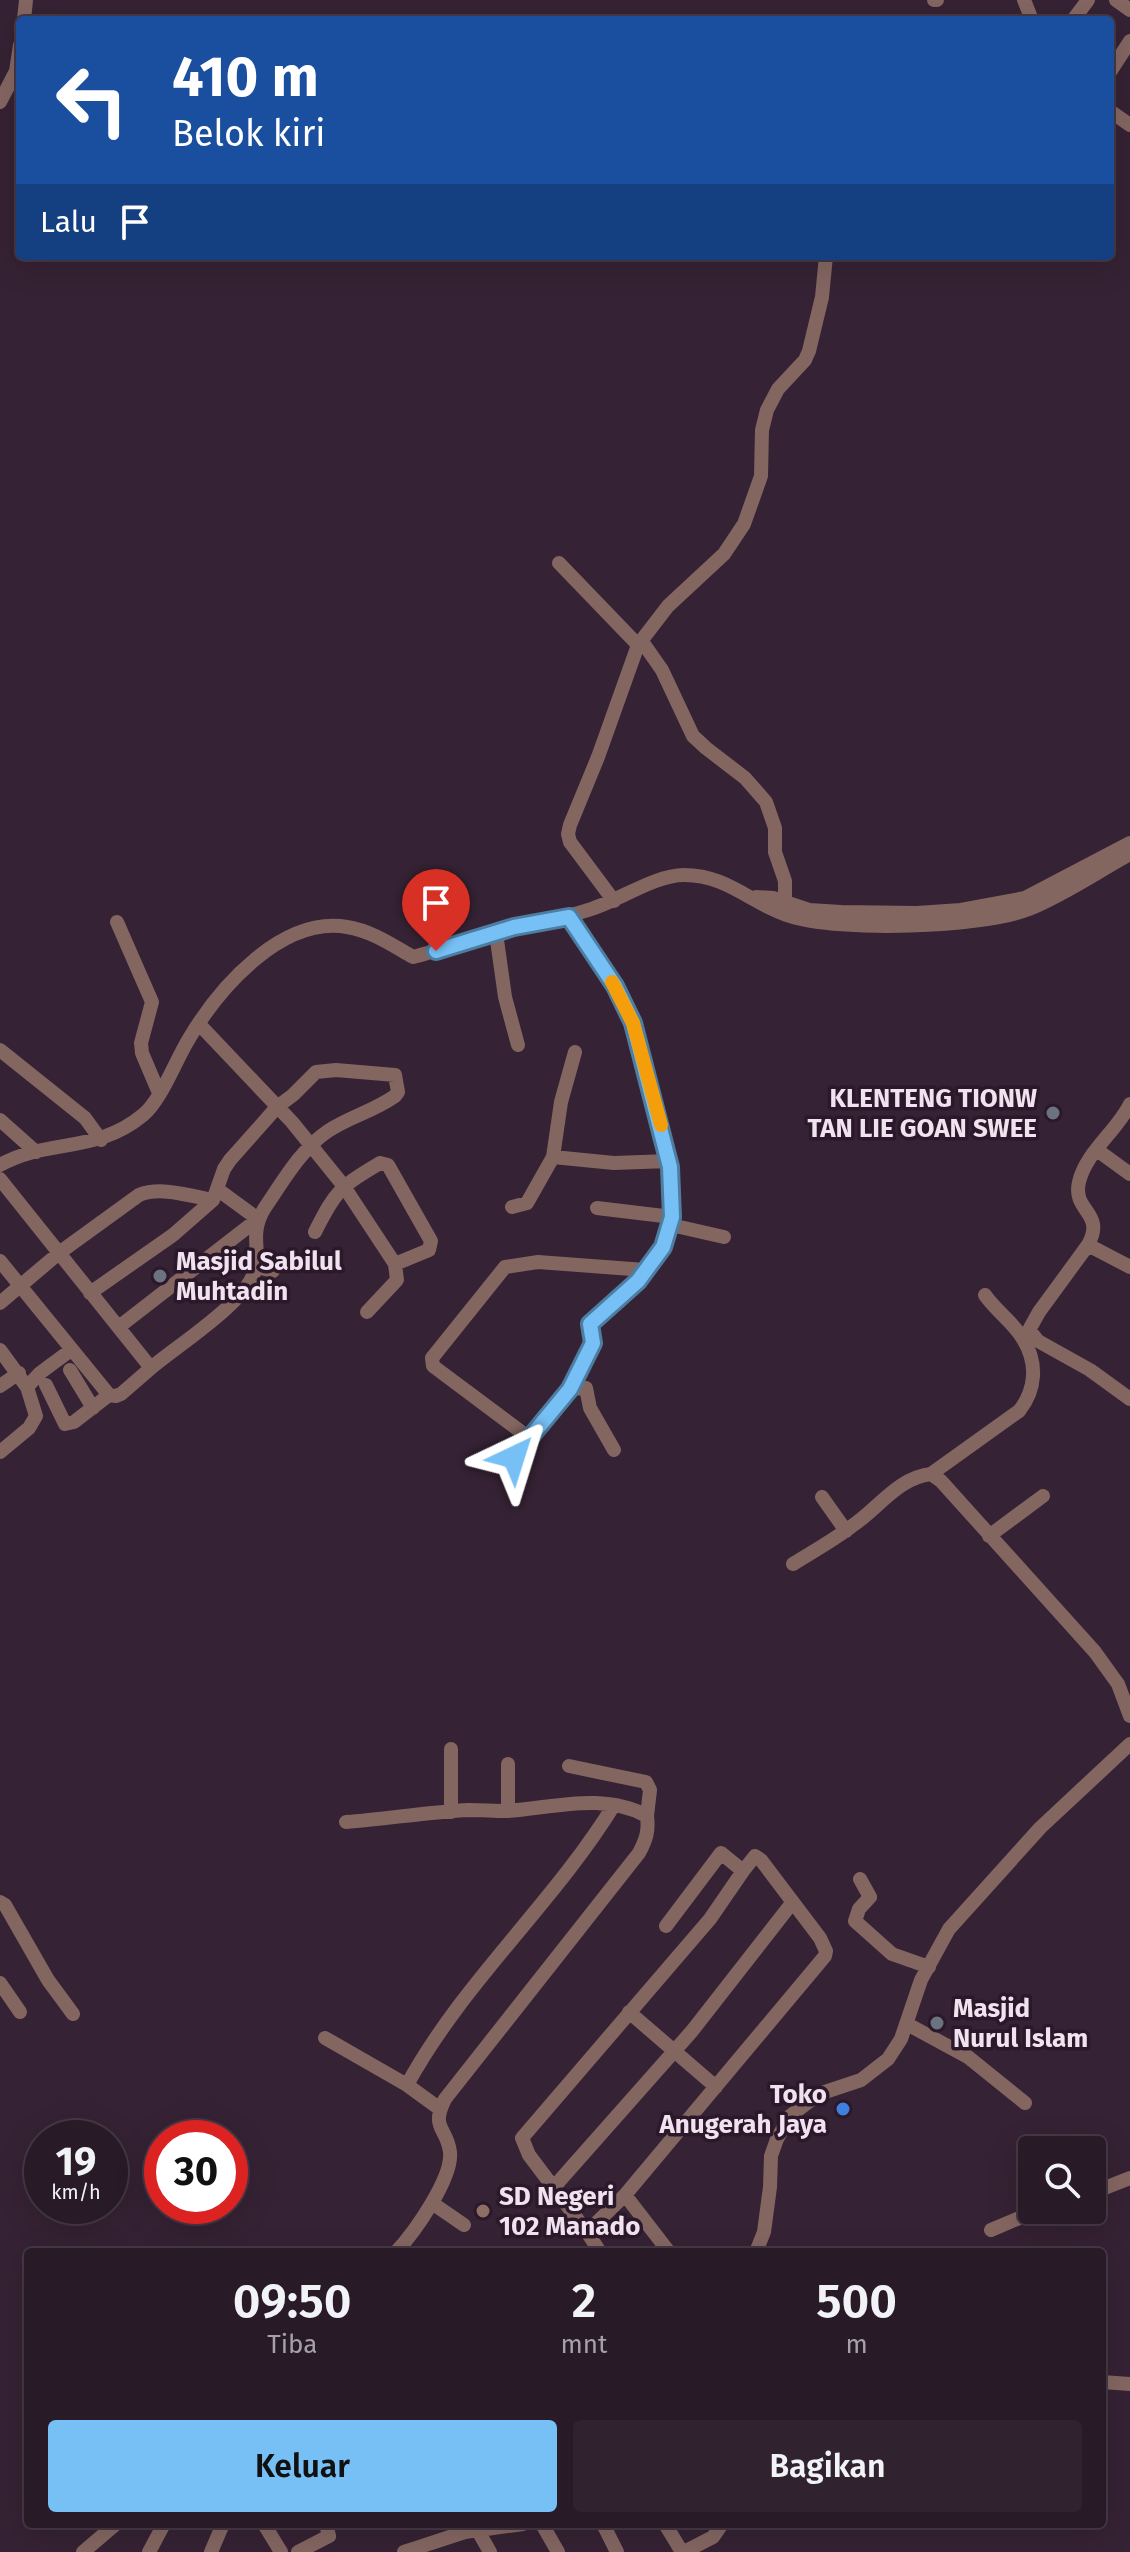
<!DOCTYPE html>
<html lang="id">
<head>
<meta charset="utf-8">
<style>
  body { margin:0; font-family:"Fira Sans",sans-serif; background:#30232f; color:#f1f3f6; height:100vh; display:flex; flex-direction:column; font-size:30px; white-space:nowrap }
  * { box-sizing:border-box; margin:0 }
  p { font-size:26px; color:#a5a1a7 }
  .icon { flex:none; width:44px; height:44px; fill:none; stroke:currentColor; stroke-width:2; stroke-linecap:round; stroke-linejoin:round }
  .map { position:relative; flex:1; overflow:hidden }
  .side { position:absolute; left:24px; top:2248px; width:1082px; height:280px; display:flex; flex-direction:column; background:#281a27; border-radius:8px; box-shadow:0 8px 32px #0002,0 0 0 2px #443844 }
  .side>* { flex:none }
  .guide { position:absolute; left:16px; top:16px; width:1098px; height:244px; border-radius:8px; box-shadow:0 8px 32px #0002,0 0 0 2px #443844; background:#1a4fa0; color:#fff; overflow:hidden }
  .controls { position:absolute; left:1018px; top:2136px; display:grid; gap:16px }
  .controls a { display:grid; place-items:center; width:88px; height:88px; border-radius:8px; background:#281a27; box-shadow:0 8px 32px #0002,0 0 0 2px #443844; font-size:40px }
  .speed { position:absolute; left:24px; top:2120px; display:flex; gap:16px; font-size:40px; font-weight:700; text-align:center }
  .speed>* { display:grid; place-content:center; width:104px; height:104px; border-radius:50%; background:#281a27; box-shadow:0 8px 32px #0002,0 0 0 2px #443844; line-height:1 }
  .speed small { font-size:20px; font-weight:400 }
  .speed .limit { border:12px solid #d22; background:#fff; color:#111 }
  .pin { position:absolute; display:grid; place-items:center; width:68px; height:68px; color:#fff; margin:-82px -34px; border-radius:50% 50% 50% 0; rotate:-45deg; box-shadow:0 0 8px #0007 }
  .pin .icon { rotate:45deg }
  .me { position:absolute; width:88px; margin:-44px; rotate:41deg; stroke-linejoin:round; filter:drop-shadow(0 0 6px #0008) }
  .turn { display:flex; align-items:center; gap:28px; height:168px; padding:0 24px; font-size:36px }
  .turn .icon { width:104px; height:104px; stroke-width:2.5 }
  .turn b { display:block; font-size:56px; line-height:68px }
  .then { display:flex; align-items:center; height:76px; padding:0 24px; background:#0003; gap:16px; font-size:30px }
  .eta { display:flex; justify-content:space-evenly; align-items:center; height:136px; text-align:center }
  .eta b { font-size:48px; font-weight:600; line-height:56px }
  .button { display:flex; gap:16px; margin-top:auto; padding:16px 24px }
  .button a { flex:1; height:92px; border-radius:8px; background:#76c0f6; color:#111; font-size:32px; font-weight:600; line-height:92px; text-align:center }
  .button a+a { background:#30232f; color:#f1f3f6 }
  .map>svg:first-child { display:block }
</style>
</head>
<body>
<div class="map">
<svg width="1130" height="2552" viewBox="0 0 1130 2552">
  <rect width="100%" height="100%" fill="#352234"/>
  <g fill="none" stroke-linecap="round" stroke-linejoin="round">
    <path stroke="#846661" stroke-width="14" d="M934,0h3
      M1024,0l8,20
      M1116,0l14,10
      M24,20l2,-20
      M1073,20l15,-20
      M1110,72l20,-31
      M0,102l16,-31 4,-26
      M1110,111l20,14
      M559,563l79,82
      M641,640l21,30 31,66 13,12 39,30 21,24 9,26v24l10,29v21
      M756,897l17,1 36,12 32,2 76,1 44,-3 64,-12 105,-55
      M614,901l-44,-59 -2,-8 2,-9 28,-68 40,-112 30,-39 56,-52 20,-30 17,-48 1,-46 5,-20 11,-21 27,-29 4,-9 13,-54 4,-41
      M117,922l35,80 -11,41 1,10 17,40
      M496,933l9,64 13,48
      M199,1024l93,98 51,63 52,79 2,16 -30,32
      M0,1050l85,68 16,22
      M1130,1104c-13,27 -44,48 -51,78 -7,30 27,30 9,63l42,22
      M0,1120l36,32
      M1097,1150l33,24
      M553,1157l61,6 55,-2
      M0,1165c48,-27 96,-11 143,-50 19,-16 33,-56 47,-78 30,-50 92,-121 157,-110 25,4 45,18 66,30 33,-9 65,-20 99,-29 27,-7 55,-10 82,-20 27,-9 62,-33 90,-33 44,0 67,29 106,41 50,16 190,12 239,-7 35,-14 68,-37 101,-55
      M0,1179l151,189 -30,26 -5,2 -7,-1 -109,-134
      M512,1207l15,-4 26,-46 8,-55 14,-50
      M597,1208l75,9
      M671,1225l53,12
      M315,1232c21,-42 25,-45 65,-69l8,2 43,76 -2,9 -34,14
      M1088,1245l-49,67 -10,18 9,11 52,29 40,29
      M257,1267l16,4
      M90,1293l83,-58 40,-35 11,-31 6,-9 47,-53 16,-12 23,-23 20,-2 59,5 3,17 -3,4c-21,15 -46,21 -67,35 -27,18 -46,52 -64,78 -15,26 -3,39 -9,61 -8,32 -77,75 -104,98
      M0,1303l59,-50 80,-58c22,-9 51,1 74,5
      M120,1326l138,-107 -41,-30
      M0,1350l27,37 9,29 -7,12 -29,24
      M70,1370l23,38
      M46,1385l19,39 9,-2 35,-27
      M0,1386l19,-13
      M27,1387l13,-14 31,-23
      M528,1437l17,-15 25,-33
      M614,1450l-24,-42 -4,-20 -16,1 22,-43 -2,-22 48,-43 7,-11
      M514,1457l14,-20 -95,-71 -1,-8 73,-91 33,-5 107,8 18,-23 9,-30 -5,-71 -41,-139 -57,-90
      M931,1474l88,-63c17,-21 19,-48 4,-72 -9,-16 -27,-28 -38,-44
      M822,1497l24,34
      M989,1536l54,-40
      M793,1564c19,-12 41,-24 59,-38 27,-18 45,-48 79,-52l10,7 154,171 23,32 12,32
      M451,1749v63
      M569,1766l77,16 4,8 -3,26
      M508,1811v-47
      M346,1822c41,-3 82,-10 123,-12 13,0 25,1 38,1 46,-3 96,-19 140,5 2,15 -1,24 -8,37l-194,246c-15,30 2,28 5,53 3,26 -36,81 -54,100
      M860,1879l10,18 -11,12 -4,12 37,33 37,13
      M0,1902l5,3 43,75 25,34
      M0,1983l20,29
      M629,2012l87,75
      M907,2024l61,33 57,46
      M325,2038l82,47 33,24
      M407,2085c56,-103 146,-181 207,-280
      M554,2187l138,-156 100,-128
      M1092,2193l38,-15
      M625,2195l44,57
      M432,2203l32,22
      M991,2230l47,-20
      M587,2232l-58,-77 -7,-17 188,-219 33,-48 -22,-18 -55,73
      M600,2252l-13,-20 38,-37 200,-239 1,-5 -6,-13 -59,-78 -6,-4 -12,15
      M756,2252l8,-20 6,-45 1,-31 6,-17 13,-23 29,-22 42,-14 27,-21 13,-20 20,-59 28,-51 91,-101 90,-84
      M1102,2382l28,2
      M264,2524l17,28
      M542,2524l16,28
      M603,2524l14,28
      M665,2524l17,28
      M477,2529l13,23
      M83,2552l33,-28
      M149,2552l15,-28
      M211,2552l12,-28
      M298,2552l31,-16 -3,-12
      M404,2552l61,-20 58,-8
      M684,2552l29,-15 9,-13"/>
  </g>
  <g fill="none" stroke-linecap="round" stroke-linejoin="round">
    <defs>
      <path id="route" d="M436,951l78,-24 55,-10 46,69 18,37 37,144 2,50 -9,30 -25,34 -48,43 3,19 -23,46 -56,68"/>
    </defs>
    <use href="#route" stroke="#4d7da0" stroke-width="20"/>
    <use href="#route" stroke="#76c0f6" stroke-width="14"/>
    <path stroke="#f59e0b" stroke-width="14" d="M612,982l21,41 28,102"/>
  </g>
  <g fill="#6b7280" stroke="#2b182a" stroke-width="3">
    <circle cx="1053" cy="1113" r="8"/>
    <circle cx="160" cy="1276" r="8"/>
    <circle cx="937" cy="2023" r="8"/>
  </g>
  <circle fill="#3f7fe0" stroke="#2b182a" stroke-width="3" cx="843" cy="2109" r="8"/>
  <circle fill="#8d6e63" stroke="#2b182a" stroke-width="3" cx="483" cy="2211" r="8"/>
  <g text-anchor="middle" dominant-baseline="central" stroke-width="7" stroke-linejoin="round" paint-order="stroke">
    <g font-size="26" font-weight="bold" fill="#f0e3ef" stroke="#2b182a" text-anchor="start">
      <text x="1037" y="1098" text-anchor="end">KLENTENG TIONW<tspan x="1037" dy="30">TAN LIE GOAN SWEE</tspan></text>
      <text x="176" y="1261">Masjid Sabilul<tspan x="176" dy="30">Muhtadin</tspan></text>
      <text x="953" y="2008">Masjid<tspan x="953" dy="30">Nurul Islam</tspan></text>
      <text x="827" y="2094" text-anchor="end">Toko<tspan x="827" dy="30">Anugerah Jaya</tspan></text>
      <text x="499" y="2196">SD Negeri<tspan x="499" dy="30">102 Manado</tspan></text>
    </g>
  </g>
</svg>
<div class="controls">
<a><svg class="icon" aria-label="search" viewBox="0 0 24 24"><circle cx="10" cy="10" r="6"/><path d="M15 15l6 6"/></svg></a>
</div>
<div class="speed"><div>19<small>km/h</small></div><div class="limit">30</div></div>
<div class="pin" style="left:436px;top:951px;background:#d93025"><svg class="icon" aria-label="arrive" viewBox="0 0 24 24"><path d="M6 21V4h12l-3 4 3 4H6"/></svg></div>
<svg class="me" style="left:514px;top:1457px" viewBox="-20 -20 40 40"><path d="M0-17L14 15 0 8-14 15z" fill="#76c0f6" stroke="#fff" stroke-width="4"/></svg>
<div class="guide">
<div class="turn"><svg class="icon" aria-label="left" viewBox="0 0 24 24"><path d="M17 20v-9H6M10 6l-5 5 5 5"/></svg><div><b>410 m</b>Belok kiri</div></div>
<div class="then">Lalu<svg class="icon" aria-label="arrive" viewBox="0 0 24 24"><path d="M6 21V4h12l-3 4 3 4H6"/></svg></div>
</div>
<section class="side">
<div class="eta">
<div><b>09:50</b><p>Tiba</p></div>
<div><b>2</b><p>mnt</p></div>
<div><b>500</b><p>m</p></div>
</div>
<div class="button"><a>Keluar</a><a>Bagikan</a></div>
</section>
</div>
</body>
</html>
